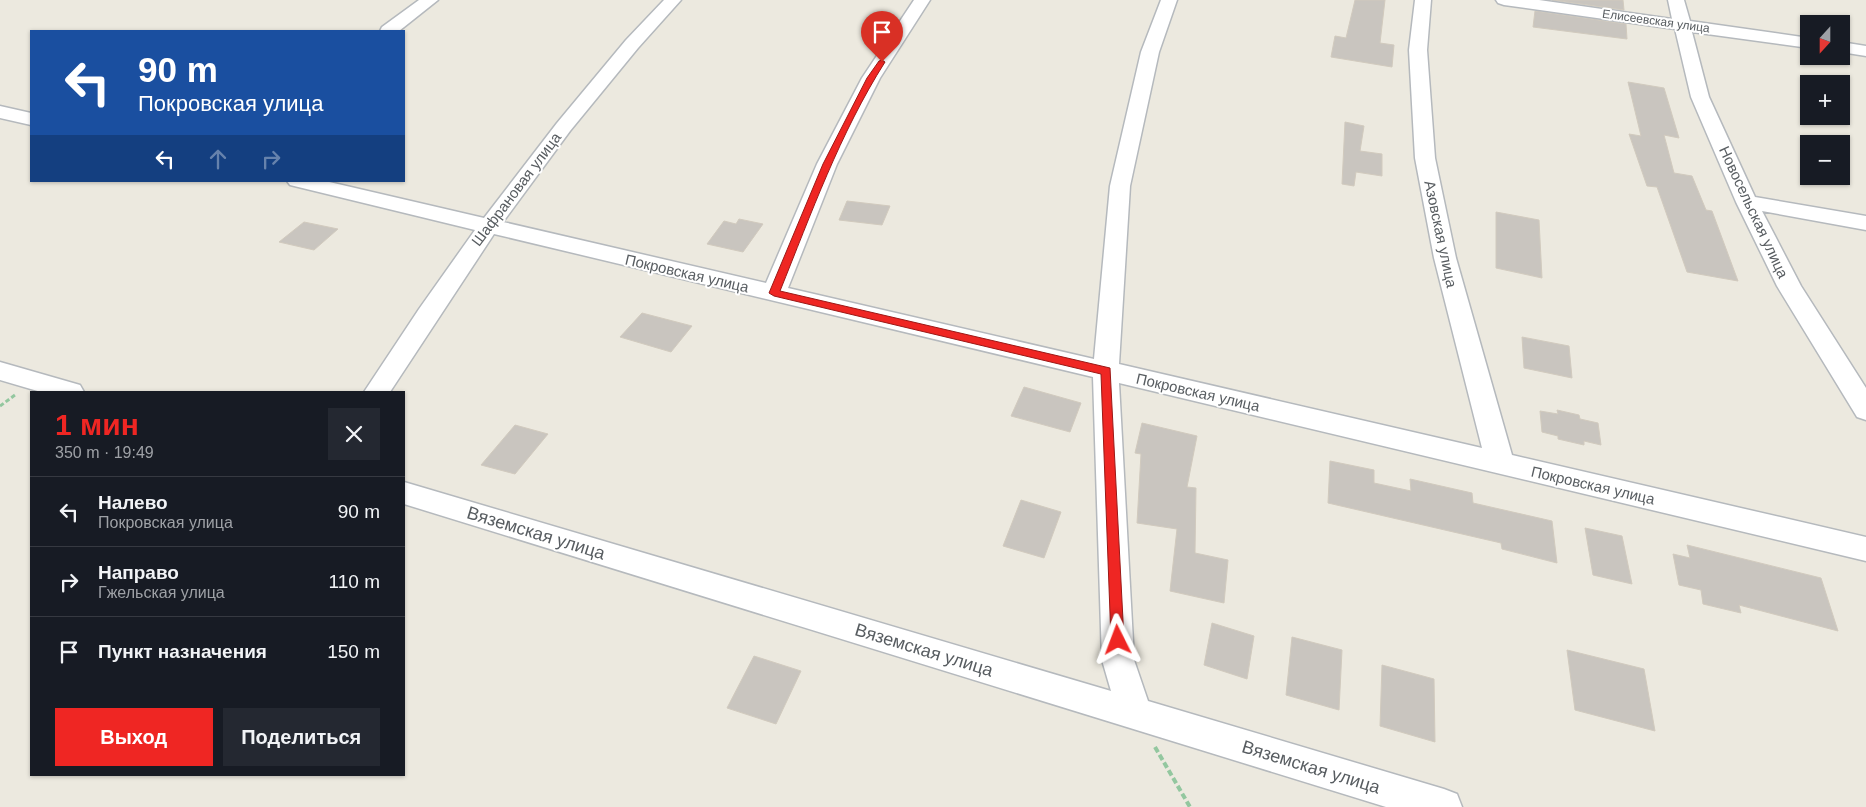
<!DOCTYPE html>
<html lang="ru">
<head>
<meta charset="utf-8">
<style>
  body { margin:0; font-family:Helvetica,sans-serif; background:#242831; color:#f1f3f6; height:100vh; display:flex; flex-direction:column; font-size:19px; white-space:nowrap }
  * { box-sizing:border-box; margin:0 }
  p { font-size:16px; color:#9ea1a6 }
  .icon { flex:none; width:28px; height:28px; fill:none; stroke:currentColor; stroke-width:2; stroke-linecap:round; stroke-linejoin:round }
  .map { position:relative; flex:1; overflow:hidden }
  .sheet { position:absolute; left:30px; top:391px; width:375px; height:385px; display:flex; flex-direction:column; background:#171b24; border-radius:0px; box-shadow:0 1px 4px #0004 }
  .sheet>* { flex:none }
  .guide { position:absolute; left:30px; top:30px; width:375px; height:152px; border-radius:0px; box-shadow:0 1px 4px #0004; background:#1a4fa0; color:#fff; overflow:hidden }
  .needle { width:32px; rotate:201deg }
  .controls { position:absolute; left:1800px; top:15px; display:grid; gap:10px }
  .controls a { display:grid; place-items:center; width:50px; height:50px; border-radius:0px; background:#171b24; box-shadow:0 1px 4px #0004; font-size:25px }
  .pin { position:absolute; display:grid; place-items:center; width:42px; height:42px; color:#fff; margin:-51px -21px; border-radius:50% 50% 50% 0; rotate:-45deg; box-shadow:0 0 5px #0007 }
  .pin .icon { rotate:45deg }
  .me { position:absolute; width:55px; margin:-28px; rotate:357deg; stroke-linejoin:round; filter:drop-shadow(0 0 4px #0008) }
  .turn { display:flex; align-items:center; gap:18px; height:105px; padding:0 25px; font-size:22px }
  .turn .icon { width:65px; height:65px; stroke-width:2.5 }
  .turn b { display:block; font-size:35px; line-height:42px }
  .lanes { display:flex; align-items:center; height:48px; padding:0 25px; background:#0003; justify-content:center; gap:25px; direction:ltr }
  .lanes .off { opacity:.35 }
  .round { display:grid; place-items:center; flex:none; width:52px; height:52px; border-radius:0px; background:#242831 }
  .overview { display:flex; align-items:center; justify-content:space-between; height:85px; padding:0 25px }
  h1 { font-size:30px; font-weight:700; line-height:38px; color:#ef2623 }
  .button { display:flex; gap:10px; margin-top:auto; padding:10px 25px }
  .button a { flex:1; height:58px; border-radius:0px; background:#ef2623; color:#fff; font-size:20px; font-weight:700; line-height:58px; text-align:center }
  .button a+a { background:#242831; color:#f1f3f6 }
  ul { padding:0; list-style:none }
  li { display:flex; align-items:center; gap:15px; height:70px; padding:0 25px; border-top:1px solid #363941 }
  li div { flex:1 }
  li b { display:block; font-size:19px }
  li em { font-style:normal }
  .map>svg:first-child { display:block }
</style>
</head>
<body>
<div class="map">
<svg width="1866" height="807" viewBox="0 0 1866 807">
  <rect width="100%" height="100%" fill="#ece9df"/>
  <path fill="#c9c5bf" stroke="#d1cabe" d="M1355,0h30l-5,43 14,2 -2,22 -61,-10 4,-21 11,2z
    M1552,0h71l1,10z
    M1535,11l91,13 1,15 -94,-12z
    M1628,82l36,6 15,50 -15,-3 10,38 18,3 14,34 6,1 26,70 -51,-9 -30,-85 -10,-1 -18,-52 12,2z
    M1345,122l19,4 -4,25 22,3v22l-26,-4 -2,14 -12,-2z
    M847,201l43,5 -8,19 -43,-5z
    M1496,212l43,8 3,58 -46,-10z
    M739,219l24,5 -20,28 -36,-8 17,-23 12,3z
    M304,222l34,7 -24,21 -35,-8z
    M642,313l50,13 -21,26 -51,-15z
    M1522,337l47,9 3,32 -48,-10z
    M1024,387l57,16 -11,29 -59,-16z
    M1557,410l22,5 1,4 18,4 3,22 -17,-4v4l-26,-6v-3l-16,-4 -2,-21 18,3z
    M1142,423l55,13 -10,51 9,1 -1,65 33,7 -4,43 -54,-12 7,-62 -40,-6 4,-69 -6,-1z
    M515,425l33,9 -33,40 -34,-9z
    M1330,461l44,9v13l37,8 -1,-12 62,14 1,10 79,18 5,42 -55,-14 -1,-6 -173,-40z
    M1021,500l40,12 -17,46 -41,-12z
    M1585,528l37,8 10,48 -39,-9z
    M1687,545l134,33 17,53 -99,-26 2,8 -38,-9 -2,-14 -22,-5 -6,-31 17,4z
    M1212,623l42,13 -7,43 -43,-14z
    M1292,637l50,13 -3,60 -53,-15z
    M1567,650l77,19 11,62 -80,-21z
    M754,656l47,15 -25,53 -49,-16z
    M1382,665l52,14 1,63 -55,-16z"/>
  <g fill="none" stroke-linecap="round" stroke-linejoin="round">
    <defs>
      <path id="minor" d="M419,0h19l-39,31h-19l2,-4z
        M664,0h17l-43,48 -68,83 -67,91 263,61 51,-119 45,-86 52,-78h16l-50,78 -43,86 -49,124 306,71 16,-173 31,-134 20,-52h16l-18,52 -29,134 -11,178 363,84 -48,-190 -19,-100 -6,-108 6,-50h16l-4,50 8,108 21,100 56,197 354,82v24l-747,-178 15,277 14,41 296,88 13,5 5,13h-76l-982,-303v-22l707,209 -9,-31 -9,-283 -599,-143 -104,158h-26l55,-83 56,-79 -185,-45 -3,-4h38l159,37 73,-95 69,-83z
        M1496,0h43l133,19 -4,-19h16l6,21 119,17v10l-117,-16 17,65 46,100 111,19v14l-104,-19 39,75 65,102v32l-9,-3 -80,-131 -41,-84 -45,-105 -16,-68 -171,-24 -6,-2z
        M1841,42l25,4v10l-25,-4z
        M0,106l31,7v12l-31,-7z
        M0,362l80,23 4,7h-43l-41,-12z"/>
    </defs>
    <use href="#minor" stroke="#b5b9bd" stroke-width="3"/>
    <path stroke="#93c79f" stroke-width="3" stroke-dasharray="4.5 2.5" stroke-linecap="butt" d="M0,406l15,-11"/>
    <path stroke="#93c79f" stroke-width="4" stroke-dasharray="6 3" stroke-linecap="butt" d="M1155,747l35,60"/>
    <use href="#minor" fill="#fff" fill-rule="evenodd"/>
  </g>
  <path fill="#ef2623" stroke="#9b1917" d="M882,60l3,2c-45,71 -74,152 -105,229l330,77 14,272 -2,5 -4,2 -5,-2 -2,-5 -10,-266 -327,-78 -5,-3 54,-129 44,-86 12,-17z"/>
  <g text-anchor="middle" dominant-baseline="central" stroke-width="4" stroke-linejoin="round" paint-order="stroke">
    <g font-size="12" fill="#585d61" stroke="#fff">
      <text transform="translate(1656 21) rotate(8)">Елисеевская улица</text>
    </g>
    <g font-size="15" fill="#585d61" stroke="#fff">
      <text transform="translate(516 189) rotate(-53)">Шафрановая улица</text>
      <text transform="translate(1754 212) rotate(65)">Новосельская улица</text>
      <text transform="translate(1441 234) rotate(78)">Азовская улица</text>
      <text transform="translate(687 273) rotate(13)">Покровская улица</text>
      <text transform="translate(1198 392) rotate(13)">Покровская улица</text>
      <text transform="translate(1593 485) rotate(13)">Покровская улица</text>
    </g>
    <g font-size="18" fill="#585d61" stroke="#fff">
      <text transform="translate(536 533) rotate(17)">Вяземская улица</text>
      <text transform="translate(924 650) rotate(17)">Вяземская улица</text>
      <text transform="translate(1311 767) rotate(17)">Вяземская улица</text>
    </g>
  </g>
</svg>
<div class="controls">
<a><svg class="needle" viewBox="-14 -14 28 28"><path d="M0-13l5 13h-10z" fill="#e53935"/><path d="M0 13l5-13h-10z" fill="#9ea1a6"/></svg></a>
<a>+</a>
<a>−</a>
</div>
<div class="pin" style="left:882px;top:62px;background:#d93025"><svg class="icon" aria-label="arrive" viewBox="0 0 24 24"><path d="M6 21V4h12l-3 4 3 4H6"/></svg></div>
<svg class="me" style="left:1118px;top:640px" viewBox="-20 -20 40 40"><path d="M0-17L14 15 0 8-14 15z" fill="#ef2623" stroke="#fff" stroke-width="4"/></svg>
<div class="guide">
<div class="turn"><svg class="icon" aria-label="left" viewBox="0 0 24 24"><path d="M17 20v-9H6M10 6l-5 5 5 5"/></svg><div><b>90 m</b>Покровская улица</div></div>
<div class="lanes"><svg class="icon" aria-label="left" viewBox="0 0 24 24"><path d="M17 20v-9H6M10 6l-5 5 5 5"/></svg><svg class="icon off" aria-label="ahead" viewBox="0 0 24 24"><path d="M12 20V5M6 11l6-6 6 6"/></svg><svg class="icon off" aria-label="right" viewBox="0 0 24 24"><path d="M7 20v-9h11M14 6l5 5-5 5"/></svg></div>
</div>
<section class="sheet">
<div class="overview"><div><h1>1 мин</h1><p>350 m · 19:49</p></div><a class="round"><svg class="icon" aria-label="close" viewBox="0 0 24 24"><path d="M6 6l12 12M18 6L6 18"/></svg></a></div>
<ul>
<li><svg class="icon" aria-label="left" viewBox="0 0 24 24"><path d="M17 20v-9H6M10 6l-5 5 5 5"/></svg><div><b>Налево</b><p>Покровская улица</p></div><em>90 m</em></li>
<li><svg class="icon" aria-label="right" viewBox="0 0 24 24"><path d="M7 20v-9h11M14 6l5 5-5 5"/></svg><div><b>Направо</b><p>Гжельская улица</p></div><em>110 m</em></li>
<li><svg class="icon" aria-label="arrive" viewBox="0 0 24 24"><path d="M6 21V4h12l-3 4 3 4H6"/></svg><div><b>Пункт назначения</b></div><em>150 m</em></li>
</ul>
<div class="button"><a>Выход</a><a>Поделиться</a></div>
</section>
</div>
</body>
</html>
